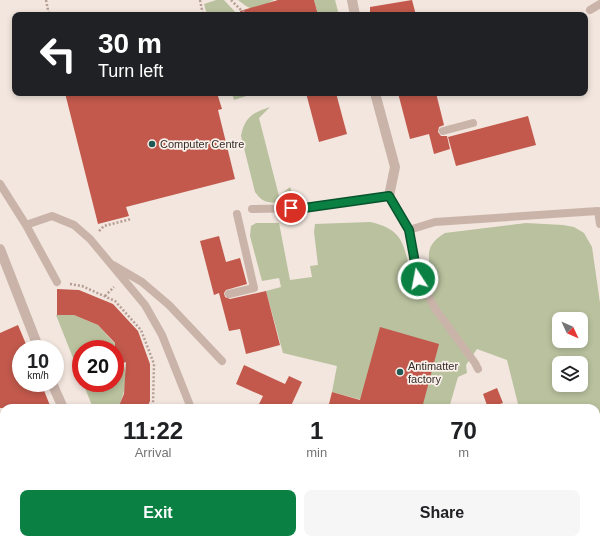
<!DOCTYPE html>
<html lang="en">
<head>
<meta charset="utf-8">
<style>
  body { margin:0; font-family:Arial,sans-serif; background:#f6f6f6; color:#202124; height:100vh; display:flex; flex-direction:column; font-size:15px; white-space:nowrap }
  * { box-sizing:border-box; margin:0 }
  p { font-size:13px; color:#757577 }
  .icon { flex:none; width:22px; height:22px; fill:none; stroke:currentColor; stroke-width:2; stroke-linecap:round; stroke-linejoin:round }
  .map { position:relative; flex:1; overflow:hidden }
  .sheet { position:absolute; left:0px; top:404px; width:600px; height:140px; display:flex; flex-direction:column; background:#fff; border-radius:12px 12px 0 0; box-shadow:0 2px 6px #0003 }
  .sheet>* { flex:none }
  .hud { position:absolute; left:12px; top:12px; width:576px; height:84px; border-radius:8px; box-shadow:0 2px 6px #0003; background:#202124; color:#fff; overflow:hidden }
  .needle { width:26px; rotate:134deg }
  .buttons { position:absolute; left:552px; top:312px; display:grid; gap:8px }
  .buttons a { display:grid; place-items:center; width:36px; height:36px; border-radius:8px; background:#fff; box-shadow:0 2px 6px #0003; font-size:20px }
  .speed { position:absolute; left:12px; top:340px; display:flex; gap:8px; font-size:20px; font-weight:700; text-align:center }
  .speed>* { display:grid; place-content:center; width:52px; height:52px; border-radius:50%; background:#fff; box-shadow:0 2px 6px #0003; line-height:1 }
  .speed small { font-size:10px; font-weight:400 }
  .speed .limit { border:6px solid #d22; background:#fff; color:#111 }
  .pin { position:absolute; display:grid; place-items:center; width:34px; height:34px; color:#fff; margin:-17px; border:2px solid #fff; border-radius:50%; box-shadow:0 1px 4px #0007 }
  .me { position:absolute; width:44px; margin:-22px; rotate:349deg; stroke-linejoin:round; filter:drop-shadow(0 0 3px #0008) }
  .turn { display:flex; align-items:center; gap:14px; height:84px; padding:0 20px; font-size:18px }
  .turn .icon { width:52px; height:52px; stroke-width:2.5 }
  .turn b { display:block; font-size:28px; line-height:34px }
  .eta { display:flex; justify-content:space-evenly; align-items:center; height:68px; text-align:center }
  .eta b { font-size:24px; font-weight:600; line-height:28px }
  .cta { display:flex; gap:8px; margin-top:auto; padding:8px 20px }
  .cta a { flex:1; height:46px; border-radius:8px; background:#0b8043; color:#fff; font-size:16px; font-weight:600; line-height:46px; text-align:center }
  .cta a+a { background:#f6f6f6; color:#202124 }
  .map>svg:first-child { display:block }
</style>
</head>
<body>
<div class="map">
<svg width="600" height="544" viewBox="0 0 600 544">
  <rect width="100%" height="100%" fill="#f2e6de"/>
  <path fill="#b9c19e" fill-rule="evenodd" d="M216,0h8l13,14 3,1h-33l-3,-11z
    M238,0h35v1l-4,1 1,2 -12,8 -12,-6z
    M314,0h21l4,15h-21z
    M232,93h24l-22,7z
    M270,107l-11,11 20,78 11,-9 3,8c-5,7 -17,9 -25,7 -6,-1 -10,-6 -13,-10l-14,-56c4,-19 11,-23 29,-29z
    M370,222c38,8 33,28 43,58l18,-5c-3,-20 -6,-30 14,-42l81,-10 37,2 11,2 10,6 8,14 8,56v241h-103l1,-4h98v-132h-77l-12,-48 -30,-11 -11,16 1,8 -9,4 -9,31h-57l-60,-16 5,-26 -54,-13 -17,-62 15,-4 -2,-9 -17,3 -12,-45 1,-10 5,-3h23l11,57 22,-3 -2,-11 8,-1 -4,-33 1,-8zM559,319h22v22h-22zM559,363h22v22h-22z
    M56,315h18l24,10 18,20 -1,4h-34v29z
    M123,363c6,14 1,32 -5,45h-25l-10,-25h32v-17z
    M131,540h24l1,4h-24z"/>
  <path fill="#c2594c" d="M278,0h36l4,15h-77l-1,-4z
    M412,0l4,15h-46v-8z
    M65,93h152l5,16 -4,1 17,69 -109,28 3,9 -31,8z
    M306,93h30l11,41 -28,8z
    M398,93h38l8,32 -5,2 -1,5 3,4h6l3,13 -16,5 -5,-20 -19,5z
    M528,116l8,29 -80,21 -8,-29z
    M219,236l7,26 14,-4 7,26 -21,6 -2,3 1,4 5,2 36,-8 14,54 -34,9 -6,-25 -11,2 -10,-38 -5,2 -14,-54z
    M57,289l22,1 34,14 25,27 12,33v37l-3,7h-29l6,-14 2,-32 -11,4v-23l-17,-18 -24,-10h-17z
    M18,325l10,24h-7v34h20l10,25h-51v-75z
    M380,327l59,17 -17,64h-94l4,-16 28,8z
    M244,365l41,19 4,-8 13,6 -12,26h-33l6,-12 -27,-12z
    M497,388l6,15 -15,5 -5,-14z"/>
  <g fill="none" stroke-linecap="round" stroke-linejoin="round">
    <path stroke="#b69e94" stroke-width="2.5" stroke-dasharray="2 2" stroke-linecap="butt" d="M46,0l3,15
      M200,0l3,15
      M231,0l11,11 9,4
      M274,12v3
      M99,231l5,-5 27,-7
      M70,284l12,2 33,15 26,29 13,34 -1,40 -2,4
      M105,296l9,-9"/>
    <path stroke="#cab4aa" stroke-width="8" d="M590,10l10,-6
      M443,131l30,-8
      M0,184l26,41 31,57
      M252,209l52,-1 85,-12 20,34 10,49 17,31 39,53 3,6
      M26,225l26,-9 22,9 16,14 55,66 17,30 29,73
      M409,230l26,-8 163,-11 2,13
      M113,265l29,17 27,23 53,56
      M229,294l25,-6 -17,-74
      M596,528v-1
      M0,539l2,5
      M172,540l2,4
      M592,544l1,-4"/>
    <path stroke="#cab4aa" stroke-width="10" d="M352,0l3,15
      M375,93l20,74 -6,29
      M0,249l39,100
      M52,383l11,25
      M117,540l2,4"/>
  </g>
  <g fill="none" stroke-linecap="round" stroke-linejoin="round">
    <defs>
      <path id="route" d="M291,208h13l85,-12 20,34 9,49"/>
    </defs>
    <use href="#route" stroke="#07532c" stroke-width="10"/>
    <use href="#route" stroke="#0b8043" stroke-width="7"/>
  </g>
  <g fill="#205854" stroke="#f9f1ea" stroke-width="1.5">
    <circle cx="152" cy="144" r="4"/>
    <circle cx="400" cy="372" r="4"/>
  </g>
  <g text-anchor="middle" dominant-baseline="central" stroke-width="3.5" stroke-linejoin="round" paint-order="stroke">
    <g font-size="11" fill="#372c29" stroke="#f9f1ea" text-anchor="start">
      <text x="160" y="144">Computer Centre</text>
      <text x="408" y="366">Antimatter<tspan x="408" dy="13">factory</tspan></text>
    </g>
  </g>
</svg>
<div class="buttons">
<a><svg class="needle" viewBox="-14 -14 28 28"><path d="M0-13l5 13h-10z" fill="#e53935"/><path d="M0 13l5-13h-10z" fill="#757577"/></svg></a>
<a><svg class="icon" aria-label="layers" viewBox="0 0 24 24"><path d="M12 4l9 5-9 5-9-5zM3 14l9 5 9-5"/></svg></a>
</div>
<div class="speed"><div>10<small>km/h</small></div><div class="limit">20</div></div>
<div class="pin" style="left:291px;top:208px;background:#d93025"><svg class="icon" aria-label="arrive" viewBox="0 0 24 24"><path d="M6 21V4h12l-3 4 3 4H6"/></svg></div>
<svg class="me" style="left:418px;top:279px" viewBox="-20 -20 40 40"><circle r="17" fill="#0b8043" stroke="#fff" stroke-width="3"/><path d="M0-11L8 9 0 5-8 9z" fill="#fff"/></svg>
<div class="hud">
<div class="turn"><svg class="icon" aria-label="left" viewBox="0 0 24 24"><path d="M17 20v-9H6M10 6l-5 5 5 5"/></svg><div><b>30 m</b>Turn left</div></div>
</div>
<section class="sheet">
<div class="eta">
<div><b>11:22</b><p>Arrival</p></div>
<div><b>1</b><p>min</p></div>
<div><b>70</b><p>m</p></div>
</div>
<div class="cta"><a>Exit</a><a>Share</a></div>
</section>
</div>
</body>
</html>
